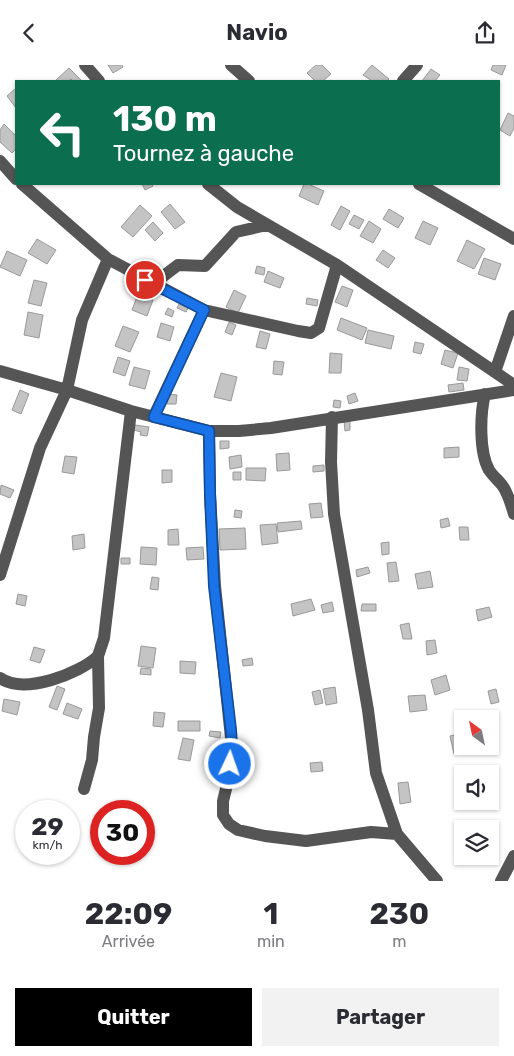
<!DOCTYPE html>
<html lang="fr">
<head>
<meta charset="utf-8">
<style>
  body { margin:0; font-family:Rubik,sans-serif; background:#f2f2f3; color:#2b2b33; height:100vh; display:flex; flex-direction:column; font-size:19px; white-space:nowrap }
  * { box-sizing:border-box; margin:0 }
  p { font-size:16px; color:#7c7c81 }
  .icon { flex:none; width:28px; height:28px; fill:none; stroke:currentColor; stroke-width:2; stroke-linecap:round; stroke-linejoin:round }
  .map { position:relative; height:816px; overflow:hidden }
  .sheet { display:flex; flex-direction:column; background:#fff; flex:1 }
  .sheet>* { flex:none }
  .guide { position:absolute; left:15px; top:15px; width:485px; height:105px; border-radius:0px; box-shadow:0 1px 4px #0004; background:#0b6e4f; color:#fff; overflow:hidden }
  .needle { width:32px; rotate:327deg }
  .fabs { position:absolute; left:454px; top:645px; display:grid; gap:10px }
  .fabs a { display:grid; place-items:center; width:45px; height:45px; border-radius:0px; background:#fff; box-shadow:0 1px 4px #0004; font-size:25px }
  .speed { position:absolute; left:15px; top:735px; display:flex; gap:10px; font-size:25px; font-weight:700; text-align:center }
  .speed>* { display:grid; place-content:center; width:65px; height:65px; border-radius:50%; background:#fff; box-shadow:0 1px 4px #0004; line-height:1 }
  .speed small { font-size:12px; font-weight:400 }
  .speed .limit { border:8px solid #d22; background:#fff; color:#111 }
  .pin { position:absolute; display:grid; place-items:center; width:42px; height:42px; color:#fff; margin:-21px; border:2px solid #fff; border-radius:50%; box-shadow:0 1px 5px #0007 }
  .me { position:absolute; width:55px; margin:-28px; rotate:3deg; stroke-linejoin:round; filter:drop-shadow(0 0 4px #0008) }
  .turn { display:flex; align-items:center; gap:18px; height:105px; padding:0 15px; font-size:22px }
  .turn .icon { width:65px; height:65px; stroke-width:2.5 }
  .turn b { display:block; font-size:35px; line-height:42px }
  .eta { display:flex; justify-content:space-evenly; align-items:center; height:85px; text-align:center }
  .eta b { font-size:30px; font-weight:700; line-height:35px }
  .cta { display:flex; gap:10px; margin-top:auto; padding:10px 15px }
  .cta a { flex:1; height:58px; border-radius:0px; background:#000; color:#fff; font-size:20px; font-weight:700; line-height:58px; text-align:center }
  .cta a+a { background:#f2f2f3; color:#2b2b33 }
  header { display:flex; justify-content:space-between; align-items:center; height:65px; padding:0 15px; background:#fff; font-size:22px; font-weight:700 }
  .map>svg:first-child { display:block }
</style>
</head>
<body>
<header><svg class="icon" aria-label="back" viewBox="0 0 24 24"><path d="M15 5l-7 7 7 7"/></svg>Navio<svg class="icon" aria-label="share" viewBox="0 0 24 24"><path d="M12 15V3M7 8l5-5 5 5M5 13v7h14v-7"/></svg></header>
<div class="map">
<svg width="514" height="816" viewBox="0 0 514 816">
  <rect width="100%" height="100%" fill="#fff"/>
  <path fill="#c4c4c4" stroke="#999" d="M108,0h14l1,2 -10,6z
    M316,0h6l9,9 -8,7h-8l-8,-8z
    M372,0l17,14 -2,2h-15l-9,-6z
    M493,0h13l-4,10 -11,-5z
    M69,3l13,13h-9l-2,-2 -3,2h-13z
    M431,4l9,6 -5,6h-13z
    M16,23v20l-9,-12z
    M508,48l6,3v12l-4,8 -10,-6z
    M4,59l12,12v13l-4,4 -12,-11v-12z
    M142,119h10l1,2 -8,4z
    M304,119h4l16,7 -6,14 -19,-9z
    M170,139l15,18 -10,7 -14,-17z
    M140,140l12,11 -19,21 -12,-10z
    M341,141l9,5 -10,19 -9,-5z
    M389,144l15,9 -6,10 -15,-9z
    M354,150l10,5 -5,9 -10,-5z
    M369,156l12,8 -8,14 -13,-7z
    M423,156l15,7 -8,17 -15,-7z
    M153,157l10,11 -8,8 -10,-11z
    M37,174l19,11 -9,14 -19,-11z
    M467,175l18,9 -11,20 -17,-8z
    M383,185l12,8 -7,10 -12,-8z
    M7,186l20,9 -7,16 -20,-9z
    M484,193l17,6 -6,16 -17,-6z
    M257,201l8,2 -1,7 -9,-2z
    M268,206l16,7 -4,10 -16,-6z
    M34,215l13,3 -6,23 -13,-3z
    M342,221l11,4 -6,17 -12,-5z
    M234,225l12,6 -8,17 -12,-6z
    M138,229l15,6 -6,16 -15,-6z
    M307,233l11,2 -1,6 -11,-2z
    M179,239l9,4 -2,4 -9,-4z
    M168,243l6,3 -2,6 -7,-3z
    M28,247l15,3 -4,23 -15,-3z
    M341,253l26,10 -5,12 -25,-10z
    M229,257l7,3 -4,10 -7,-3z
    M161,258l13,4 -4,14 -13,-4z
    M123,261l16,6 -9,20 -15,-6z
    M368,265l26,6 -3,13 -26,-6z
    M260,266l10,3 -4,15 -10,-2z
    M415,277l9,2 -3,10 -8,-2z
    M445,285l13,3 -5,15 -12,-4z
    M330,288l12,1 -1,19h-12z
    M118,292l12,4 -5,15 -12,-4z
    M274,296l10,1 -2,13 -9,-1z
    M134,302l16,4 -5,18 -16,-4z
    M459,302l10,2 -2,12 -10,-1z
    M221,308l16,4 -6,24 -17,-4z
    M463,318l1,7 -15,2 -1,-7z
    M20,325l9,4 -8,20 -9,-4z
    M355,328l3,8 -9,3 -2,-8z
    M168,329l9,1 -1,9h-9z
    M334,335l7,1 -1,7 -7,-1z
    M350,355v10l-5,1 -1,-10z
    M135,360l14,2 -2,9 -7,-1 1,-3 -7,-2z
    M220,376h9v7l-9,1z
    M459,382v10l-15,1v-10z
    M289,388l1,17 -13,1 -1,-17z
    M241,390l1,12 -12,2 -1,-12z
    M65,391l12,1 -3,17 -12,-2z
    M324,400v6l-11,1v-6z
    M246,403h20l-1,13 -19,-1z
    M162,405h10v12l-10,1z
    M233,407h8v8h-8z
    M1,420l13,5 -4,8 -10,-4z
    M321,438l2,14 -12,1 -2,-14z
    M235,445l7,1 -1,7 -7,-1z
    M448,453l2,8 -9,2 -1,-8z
    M301,456l1,8 -24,3 -1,-9z
    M276,459l2,19 -16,2 -2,-20z
    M459,462h9l1,13h-9z
    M245,463l1,21 -26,1 -1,-21z
    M178,464l1,16h-11v-15z
    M84,469l1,14 -12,2 -1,-14z
    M389,477v12l-7,1 -1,-12z
    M141,482l16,1 -1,17 -16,-1z
    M203,482l1,12 -17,1 -1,-12z
    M121,493h9v6h-9z
    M396,497l3,19 -10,1 -2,-19z
    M368,502l2,6 -13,4 -1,-7z
    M430,506l3,16 -15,2 -3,-15z
    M152,512l7,1 -1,12 -8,-1z
    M18,529l9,2 -2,10 -9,-2z
    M311,534l4,11 -22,6 -2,-12z
    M332,537l2,9 -11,2 -2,-8z
    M362,539h14v7h-15z
    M489,542l3,10 -14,4 -2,-11z
    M409,558l3,16h-9l-3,-14z
    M435,575l2,13 -10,2 -1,-14z
    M141,581l15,2 -3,20 -15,-2z
    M34,582l11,3 -5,13 -10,-3z
    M252,593l1,7 -10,1 -1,-6z
    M180,596l16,1 -1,12 -15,-1z
    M141,603l10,1v6l-11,-1z
    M446,610l4,15 -15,5 -4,-15z
    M57,621l8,3 -8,21 -8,-3z
    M335,622l2,16 -11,2 -3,-16z
    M496,624l3,13 -8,2 -3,-13z
    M320,625l3,13 -8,2 -3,-13z
    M425,630l2,15 -17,2 -2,-16z
    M4,634l16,3 -3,13 -15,-4z
    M67,638l15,6 -4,10 -15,-5z
    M154,647l11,1 -2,14 -10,-1z
    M178,656h22v10h-22z
    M210,666l11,1 -1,6 -11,-2z
    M462,668v13h4l1,5 -13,3 -4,-18z
    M183,673l11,2 -4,21 -12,-2z
    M322,697l1,9 -12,1 -1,-9z
    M408,717l3,20 -11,2 -2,-21z
    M46,740l19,5 -1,1h-20z"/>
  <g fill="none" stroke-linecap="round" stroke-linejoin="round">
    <path stroke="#555" stroke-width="12" d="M85,0l14,16
      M231,0l18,16
      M403,16l14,-16
      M0,96l16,18
      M22,119l86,75 96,51 94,21 13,2 8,-5 18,-63
      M208,119l29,23 100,58 177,120
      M419,119l95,55
      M153,219l25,-19 27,1 31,-34 31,-7
      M0,306l67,19 64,21 78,20h30l32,-3 243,-38
      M495,307l19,-56
      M485,329c-5,20 -6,58 4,76 4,6 9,10 13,15 6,8 9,19 12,29
      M154,351l50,-106
      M332,352l-1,45 3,52 34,196 8,63 21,61 40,47
      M209,366l1,63 5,92 17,161 -4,34 -5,20v14l6,9 9,6 27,6 41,5 65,-9 26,2
      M0,510l40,-127 27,-58 15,-70 26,-61
      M0,613c24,17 79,-4 98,-22
      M84,724l8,-29 2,-23 5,-29 -1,-52 6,-18 27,-227
      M501,816l13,-25"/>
  </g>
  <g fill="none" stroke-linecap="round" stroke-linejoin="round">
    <defs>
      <path id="route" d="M145,215l59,30 -50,107 55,14 1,63 4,92 17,144 1,17 -2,17"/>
    </defs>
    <use href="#route" stroke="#114b97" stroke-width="12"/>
    <use href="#route" stroke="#1a73e8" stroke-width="9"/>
  </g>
</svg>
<div class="fabs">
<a><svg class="needle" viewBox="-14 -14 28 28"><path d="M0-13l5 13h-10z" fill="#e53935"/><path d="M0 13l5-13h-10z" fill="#7c7c81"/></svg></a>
<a><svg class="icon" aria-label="sound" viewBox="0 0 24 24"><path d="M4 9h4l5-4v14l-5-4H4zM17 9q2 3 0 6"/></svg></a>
<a><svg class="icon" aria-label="layers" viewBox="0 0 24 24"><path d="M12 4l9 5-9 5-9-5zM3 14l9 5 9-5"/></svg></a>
</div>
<div class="speed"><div>29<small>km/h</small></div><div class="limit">30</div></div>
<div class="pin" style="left:145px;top:215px;background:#d93025"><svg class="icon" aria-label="arrive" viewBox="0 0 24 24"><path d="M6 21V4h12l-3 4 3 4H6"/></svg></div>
<svg class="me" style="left:230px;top:699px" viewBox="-20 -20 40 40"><circle r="17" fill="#1a73e8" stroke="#fff" stroke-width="3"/><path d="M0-11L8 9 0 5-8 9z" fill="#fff"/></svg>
<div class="guide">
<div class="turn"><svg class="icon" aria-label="left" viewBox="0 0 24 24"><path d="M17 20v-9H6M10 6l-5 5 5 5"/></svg><div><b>130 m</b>Tournez à gauche</div></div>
</div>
</div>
<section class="sheet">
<div class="eta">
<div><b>22:09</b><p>Arrivée</p></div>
<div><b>1</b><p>min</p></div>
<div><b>230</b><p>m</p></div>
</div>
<div class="cta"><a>Quitter</a><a>Partager</a></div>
</section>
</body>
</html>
